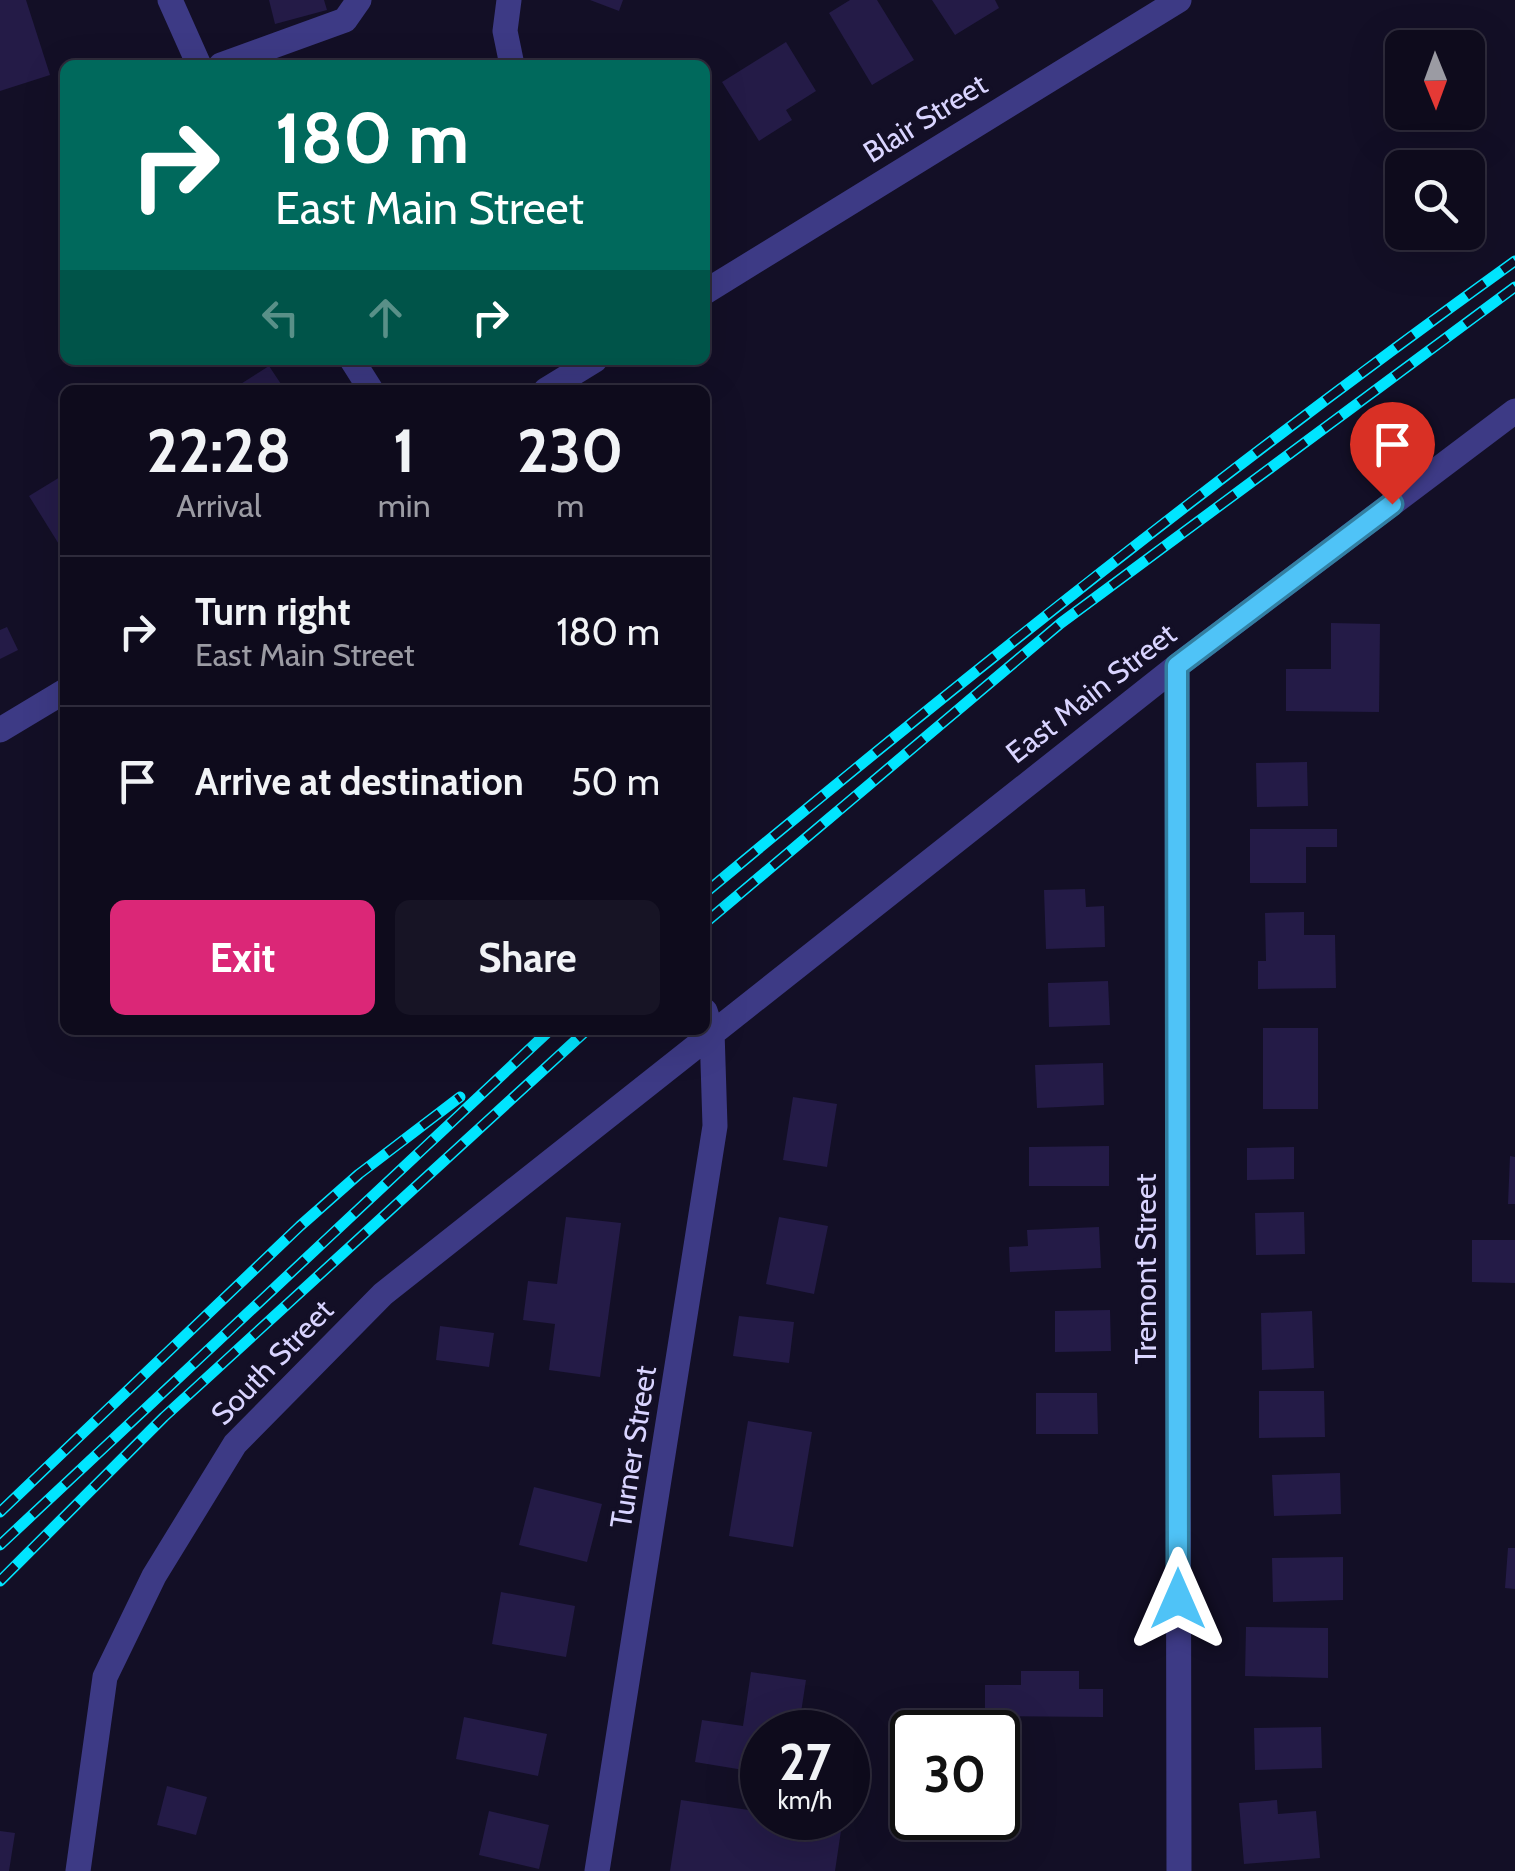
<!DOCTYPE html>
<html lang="en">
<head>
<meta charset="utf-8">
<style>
  body { margin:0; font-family:Cabin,sans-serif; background:#171425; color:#f1f3f6; height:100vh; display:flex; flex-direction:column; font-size:38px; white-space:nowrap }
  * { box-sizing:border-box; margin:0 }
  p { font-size:32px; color:#9b9ba3 }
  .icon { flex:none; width:55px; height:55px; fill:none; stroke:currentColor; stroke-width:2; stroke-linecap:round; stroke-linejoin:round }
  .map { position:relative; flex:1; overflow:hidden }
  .side { position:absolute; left:60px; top:385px; width:650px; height:650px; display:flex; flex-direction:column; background:#0e0b1c; border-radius:15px; box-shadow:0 10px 40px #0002,0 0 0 2px #2e2b3b }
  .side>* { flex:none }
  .guide { position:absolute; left:60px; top:60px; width:650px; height:305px; border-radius:15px; box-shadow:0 10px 40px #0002,0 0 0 2px #2e2b3b; background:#00695c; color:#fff; overflow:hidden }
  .needle { width:65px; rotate:179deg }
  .fabs { position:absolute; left:1385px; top:30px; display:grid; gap:20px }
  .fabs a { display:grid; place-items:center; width:100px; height:100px; border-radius:15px; background:#0e0b1c; box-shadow:0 10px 40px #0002,0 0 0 2px #2e2b3b; font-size:50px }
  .speed { position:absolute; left:740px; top:1710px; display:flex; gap:20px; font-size:50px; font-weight:700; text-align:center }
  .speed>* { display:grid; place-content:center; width:130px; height:130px; border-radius:50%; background:#0e0b1c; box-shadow:0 10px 40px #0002,0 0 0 2px #2e2b3b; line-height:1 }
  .speed small { font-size:25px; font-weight:400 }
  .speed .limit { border:5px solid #111; border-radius:15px; background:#fff; color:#111 }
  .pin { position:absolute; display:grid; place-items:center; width:85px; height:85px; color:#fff; margin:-102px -42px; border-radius:50% 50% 50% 0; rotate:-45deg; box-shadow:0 0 10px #0007 }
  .pin .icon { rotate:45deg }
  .me { position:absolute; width:110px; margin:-55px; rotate:0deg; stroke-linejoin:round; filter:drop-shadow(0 0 8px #0008) }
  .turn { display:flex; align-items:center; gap:35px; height:210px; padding:0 50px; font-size:45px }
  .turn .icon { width:130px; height:130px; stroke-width:2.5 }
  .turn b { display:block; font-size:70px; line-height:85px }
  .lanes { display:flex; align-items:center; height:95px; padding:0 50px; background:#0003; justify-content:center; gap:50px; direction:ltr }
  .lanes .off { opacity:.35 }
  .eta { display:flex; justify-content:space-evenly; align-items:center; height:170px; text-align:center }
  .eta b { font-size:60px; font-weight:700; line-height:70px }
  .primary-button { display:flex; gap:20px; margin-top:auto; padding:20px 50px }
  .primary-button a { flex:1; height:115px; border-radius:15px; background:#db2777; color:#fff; font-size:40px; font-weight:700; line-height:115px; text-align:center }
  .primary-button a+a { background:#171425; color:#f1f3f6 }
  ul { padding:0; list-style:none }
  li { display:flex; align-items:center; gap:30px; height:150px; padding:0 50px; border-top:2px solid #2e2b3b }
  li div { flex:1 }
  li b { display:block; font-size:38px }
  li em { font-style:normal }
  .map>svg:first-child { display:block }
</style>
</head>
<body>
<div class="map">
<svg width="1515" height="1871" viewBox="0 0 1515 1871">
  <rect width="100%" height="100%" fill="#130f26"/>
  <path fill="#241b47" d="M0,0h26l24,75 -50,16z
    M269,0h55l3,10 -52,14z
    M590,0h33l-4,11z
    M850,0h27l37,60 -42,25 -43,-72z
    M932,0h63l4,8 -44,27z
    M786,42l30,49 -30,19 6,10 -33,21 -37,-59z
    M269,366l16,24h-47l-2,-3z
    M65,474v80l-36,-58z
    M1331,623l49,1 -1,88 -93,-1v-42h45z
    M7,627l11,23 -18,9v-29z
    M1307,762l1,44 -51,1 -1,-44z
    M1250,829h87v18h-31v36h-56z
    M1085,889l1,18 18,-1 1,41 -59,2 -2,-59z
    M1304,912v23h31l1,53 -78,1v-28h8l-1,-48z
    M1108,981l2,44 -61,2 -1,-44z
    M1263,1028h55v81h-55z
    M1103,1063l1,42 -67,3 -2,-43z
    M793,1097l44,7 -10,63 -44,-7z
    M1109,1146v40h-80v-39z
    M1294,1147v32l-47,1v-32z
    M1510,1156l5,1v47h-7z
    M1304,1212l1,42 -49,1 -1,-42z
    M566,1217l55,6 -21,154 -51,-7 6,-46 -32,-4 5,-39 29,3z
    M779,1217l49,9 -14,68 -48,-10z
    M1099,1227l2,41 -91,4 -1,-25 19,-1 -1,-16z
    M1472,1240h43v43l-43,-1z
    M1110,1310l1,41 -56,1v-41z
    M1312,1311l2,57 -52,2 -1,-57z
    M739,1316l55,6 -5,41 -56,-7z
    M440,1326l54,7 -5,34 -53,-7z
    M1259,1391h65l1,46 -66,1z
    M1036,1393h61l1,41h-62z
    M748,1421l64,11 -19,115 -64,-11z
    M1340,1473l1,41 -67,2 -2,-41z
    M534,1487l68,17 -15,58 -68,-17z
    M1508,1548h7v41l-10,-1z
    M1343,1557v43l-70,2 -1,-44z
    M501,1592l74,14 -9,51 -74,-13z
    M1246,1627l82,1v50l-83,-2z
    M1021,1671h58v18h24v28l-118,-1v-31h36z
    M751,1672l55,8 -8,52h-36v41l-67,-11 7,-42 41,6z
    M464,1717l83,17 -9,42 -82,-17z
    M1321,1727l1,41 -67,2 -1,-42z
    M167,1786l40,11 -11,38 -39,-10z
    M681,1800l81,12v6l80,6 -7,47h-165z
    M1277,1800l1,14 38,-3 4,47 -76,6 -5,-61z
    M489,1811l60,14 -10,44 -60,-14z
    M0,1831l15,2 -6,38h-9z"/>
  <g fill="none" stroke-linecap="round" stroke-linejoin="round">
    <path stroke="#3d3a85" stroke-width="25" d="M170,0l29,65
      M509,0l-4,31 7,34
      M221,65l124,-45 14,-20
      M705,292l474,-292
      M352,360l19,30
      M546,390l49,-30
      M1177,666l2,1205
      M0,730l65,-39
      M78,1871l27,-194 49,-101 81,-132 148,-150 794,-628 338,-255
      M597,1871l118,-745 -3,-95 -7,-20"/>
    <defs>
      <path id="rail" d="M705,893c265,-221 530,-431 810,-632
        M705,923l356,-300 454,-336
        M0,1512l300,-286 59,-52 101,-77
        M0,1545l550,-515
        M0,1581l164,-164 423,-387"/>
    </defs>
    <use href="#rail" stroke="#00e5ff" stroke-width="11"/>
    <use href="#rail" stroke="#130f26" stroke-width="8" stroke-dasharray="22" stroke-linecap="butt"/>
  </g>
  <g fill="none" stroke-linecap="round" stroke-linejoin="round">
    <defs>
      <path id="route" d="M1178,1599l-1,-933 215,-162"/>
    </defs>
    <use href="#route" stroke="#337fa1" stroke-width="25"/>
    <use href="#route" stroke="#4fc3f7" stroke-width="18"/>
  </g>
  <g text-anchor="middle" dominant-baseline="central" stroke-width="8" stroke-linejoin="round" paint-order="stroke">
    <g font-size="30" fill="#d9d4ff" stroke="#130f26">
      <text transform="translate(925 118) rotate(-32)">Blair Street</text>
      <text transform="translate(1091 693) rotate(-38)">East Main Street</text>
      <text transform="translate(1145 1269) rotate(-90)">Tremont Street</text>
      <text transform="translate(272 1362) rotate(-46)">South Street</text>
      <text transform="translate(633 1447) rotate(-81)">Turner Street</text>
    </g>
  </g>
</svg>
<div class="fabs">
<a><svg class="needle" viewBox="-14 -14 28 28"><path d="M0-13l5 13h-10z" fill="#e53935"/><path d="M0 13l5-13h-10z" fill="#9b9ba3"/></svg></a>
<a><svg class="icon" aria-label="search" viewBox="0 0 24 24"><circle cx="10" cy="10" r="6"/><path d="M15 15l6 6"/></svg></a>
</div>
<div class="speed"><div>27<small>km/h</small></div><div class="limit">30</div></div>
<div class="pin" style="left:1392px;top:504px;background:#d93025"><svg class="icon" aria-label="arrive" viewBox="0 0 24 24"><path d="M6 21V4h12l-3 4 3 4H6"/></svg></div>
<svg class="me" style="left:1178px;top:1599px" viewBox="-20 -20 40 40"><path d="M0-17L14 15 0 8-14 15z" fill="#4fc3f7" stroke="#fff" stroke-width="4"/></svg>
<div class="guide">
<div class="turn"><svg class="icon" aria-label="right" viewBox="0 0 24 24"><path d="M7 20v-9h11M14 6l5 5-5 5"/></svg><div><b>180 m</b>East Main Street</div></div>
<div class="lanes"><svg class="icon off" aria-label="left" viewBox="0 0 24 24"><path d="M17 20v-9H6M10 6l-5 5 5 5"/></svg><svg class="icon off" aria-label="ahead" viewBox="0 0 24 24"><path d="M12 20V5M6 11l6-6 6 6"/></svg><svg class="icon" aria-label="right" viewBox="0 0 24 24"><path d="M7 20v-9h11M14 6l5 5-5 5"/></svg></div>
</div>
<section class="side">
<div class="eta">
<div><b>22:28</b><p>Arrival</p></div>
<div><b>1</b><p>min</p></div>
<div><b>230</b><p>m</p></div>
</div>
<ul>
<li><svg class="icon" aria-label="right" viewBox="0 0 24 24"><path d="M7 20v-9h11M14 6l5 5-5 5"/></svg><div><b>Turn right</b><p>East Main Street</p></div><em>180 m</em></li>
<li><svg class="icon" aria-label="arrive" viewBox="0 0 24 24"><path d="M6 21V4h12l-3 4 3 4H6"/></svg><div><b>Arrive at destination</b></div><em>50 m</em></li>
</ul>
<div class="primary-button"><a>Exit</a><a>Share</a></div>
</section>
</div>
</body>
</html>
